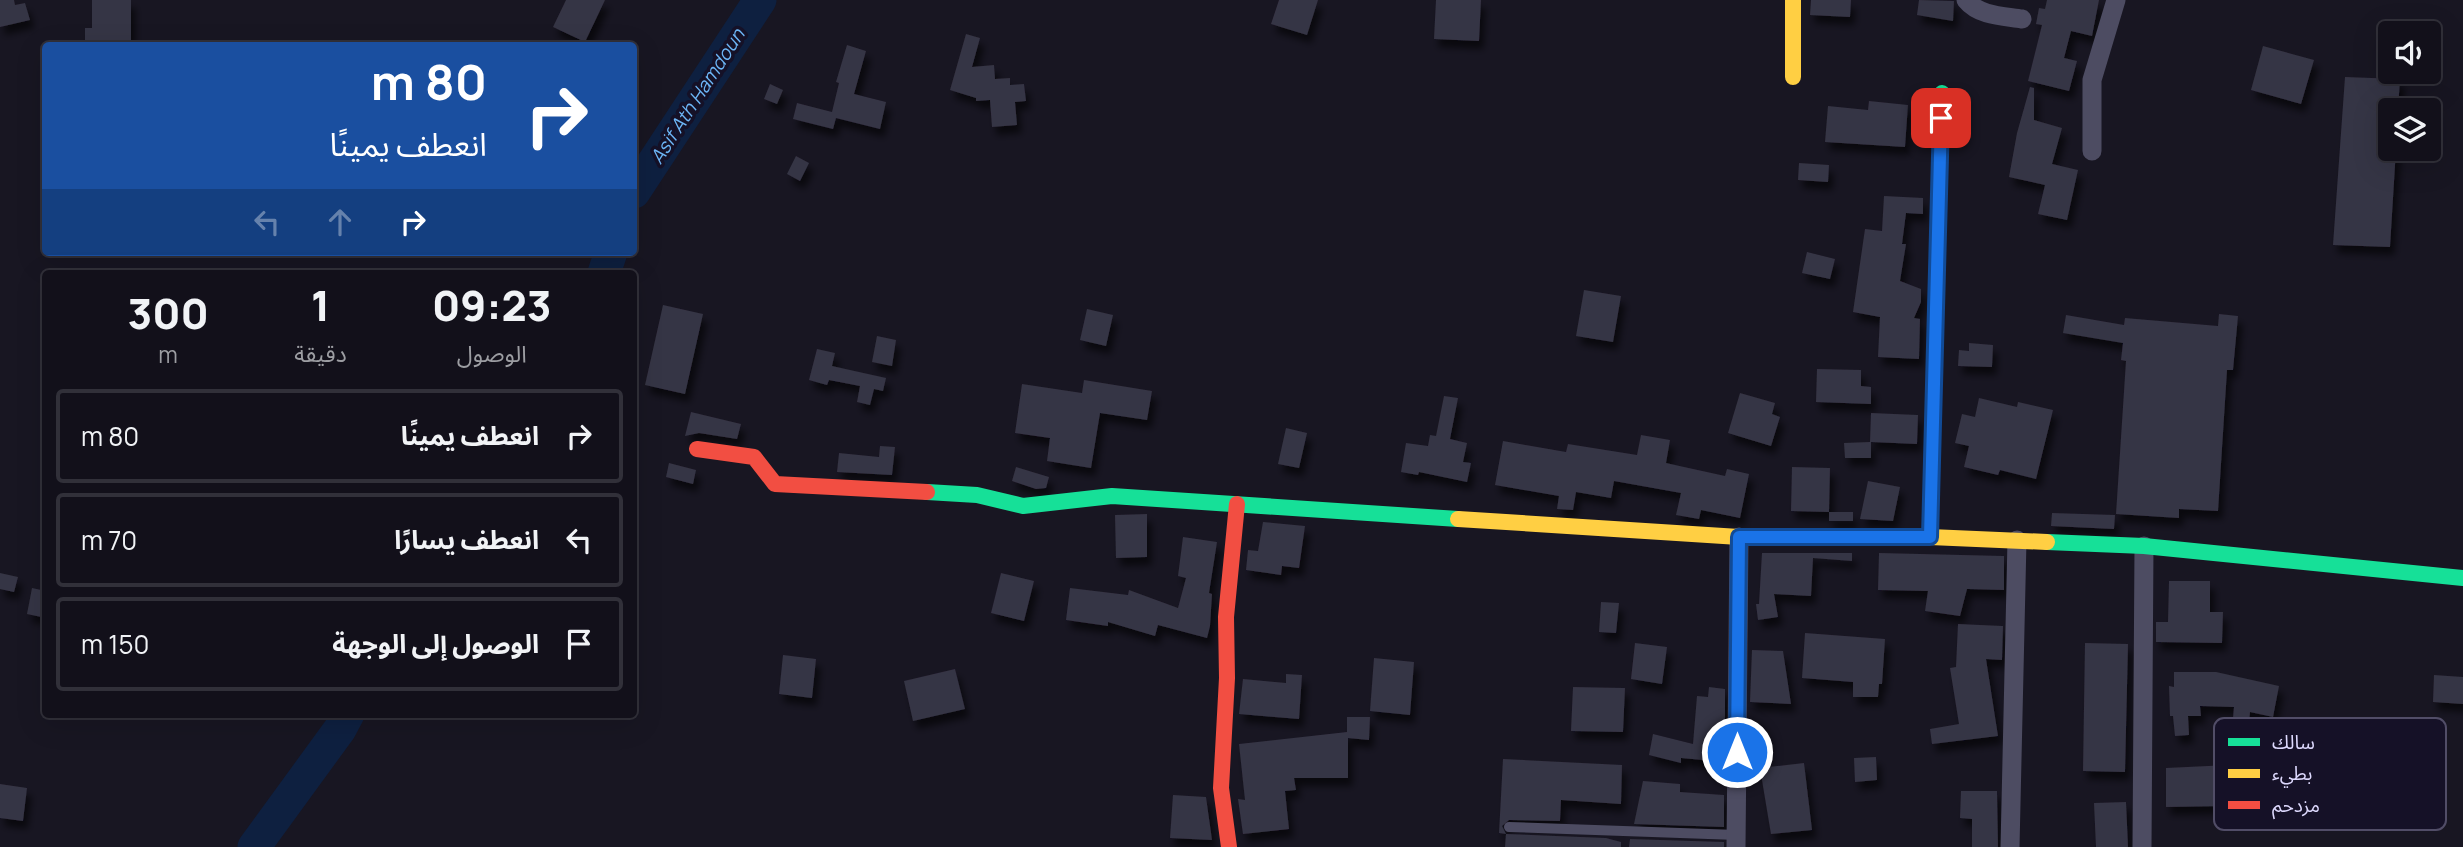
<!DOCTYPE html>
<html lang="ar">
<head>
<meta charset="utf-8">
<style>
  body { margin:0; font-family:Manrope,"Noto Sans Arabic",sans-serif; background:#1b1923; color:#f1f3f6; direction:rtl; height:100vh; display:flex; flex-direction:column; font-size:26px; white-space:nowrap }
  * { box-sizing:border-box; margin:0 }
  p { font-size:23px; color:#9c9da2 }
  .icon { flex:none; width:38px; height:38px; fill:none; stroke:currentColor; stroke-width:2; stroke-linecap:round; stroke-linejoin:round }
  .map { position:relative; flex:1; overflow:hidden; direction:ltr }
  .drawer { position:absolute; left:42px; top:270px; width:595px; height:448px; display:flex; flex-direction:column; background:#12101a; border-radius:7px; box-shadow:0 7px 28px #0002,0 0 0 2px #313039; direction:rtl }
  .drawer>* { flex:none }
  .top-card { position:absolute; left:42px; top:42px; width:595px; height:214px; border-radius:7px; box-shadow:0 7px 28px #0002,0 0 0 2px #313039; direction:rtl; background:#1a4fa0; color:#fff; overflow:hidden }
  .tools { position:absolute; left:2378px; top:21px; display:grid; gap:14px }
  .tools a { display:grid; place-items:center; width:63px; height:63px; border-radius:7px; background:#12101a; box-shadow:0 7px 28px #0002,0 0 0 2px #313039; font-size:35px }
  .pin { position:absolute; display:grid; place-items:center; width:60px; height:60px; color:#fff; margin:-30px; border-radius:14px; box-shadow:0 4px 10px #0006 }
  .me { position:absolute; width:77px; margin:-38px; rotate:0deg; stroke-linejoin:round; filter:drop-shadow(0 0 5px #0008) }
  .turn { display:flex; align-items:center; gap:24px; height:147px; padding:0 35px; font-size:32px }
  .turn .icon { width:91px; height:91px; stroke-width:2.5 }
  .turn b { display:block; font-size:49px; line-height:60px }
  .lanes { display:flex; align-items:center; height:66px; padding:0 35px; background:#0003; justify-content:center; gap:35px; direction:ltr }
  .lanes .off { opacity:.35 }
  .eta { display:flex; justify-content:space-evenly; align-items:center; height:119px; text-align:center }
  .eta b { font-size:42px; font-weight:800; line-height:49px }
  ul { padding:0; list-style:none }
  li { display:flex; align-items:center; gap:21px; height:94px; margin:0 14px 10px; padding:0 21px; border:4px solid #313039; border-radius:7px }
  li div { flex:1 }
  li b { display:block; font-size:26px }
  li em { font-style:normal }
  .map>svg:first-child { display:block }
</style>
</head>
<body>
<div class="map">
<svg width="2463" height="847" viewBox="0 0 2463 847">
  <defs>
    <filter id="shadow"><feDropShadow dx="4.5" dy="8" stdDeviation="3.5" flood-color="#0009"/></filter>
  </defs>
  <rect width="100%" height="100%" fill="#181622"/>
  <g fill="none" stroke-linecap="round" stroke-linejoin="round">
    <path stroke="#0e2040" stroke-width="33" d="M634,192l126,-192
      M604,273l7,-21
      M254,847l86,-118 8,-15"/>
  </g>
  <path fill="#363444" filter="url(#shadow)" d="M0,0h14l1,5 10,-2 5,17 -30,7z
    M92,0h39v46h-46v-18h7z
    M566,0h39l-20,42 -32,-15z
    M1279,0h39l-11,35 -36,-11z
    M1436,0h45l-2,41 -45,-2z
    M1811,0h40l-1,17 -40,-2z
    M1919,0l35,1 -1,20 -36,-6z
    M2047,0h52l-7,36 -21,-5 -7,27 13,3 -8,30 -41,-10 14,-56 -6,-1 3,-16 6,1z
    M966,34l14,4 -8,29 22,-2 1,14 15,-1v7l14,-1 2,17 -11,1 2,23 -25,2 -2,-27 -14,1v-3l-26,-8z
    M847,45l19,6 -12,43 32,8 -6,27 -44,-11 -3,11 -40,-10 4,-16 35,9 7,-29 -3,-1z
    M2263,46l51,14 -13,44 -50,-14z
    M2345,77l55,2 -2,31h-8v39h6l-6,98 -57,-2z
    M770,84l13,6 -6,14 -13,-5z
    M2030,87l4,1v32l28,8 -10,36 26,6 -11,50 -29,-6 7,-29 -36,-8 8,-44z
    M1869,101l39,4 -3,42 -80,-5 3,-36 40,4z
    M796,156l13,7 -9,18 -13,-7z
    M1799,163l30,2 -1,17 -30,-2z
    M1884,196l39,2v16l-17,-1 -4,31h4l-6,37 21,8v13l-7,16 6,1 -1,40 -41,-2 2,-40 -27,-5 12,-83 17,2z
    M1807,252l28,7 -5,20 -28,-6z
    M1584,290l37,6 -8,46 -37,-6z
    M663,305l40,9 -18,80 -40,-9z
    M1087,309l26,6 -7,31 -26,-6z
    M2219,314l19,2 -5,54h-6l-9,141 -39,-2v9l-63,-4 10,-153 -5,-1 2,-17 -60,-10 3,-18 58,10 1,-7 93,8z
    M877,336l19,4 -4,26 -20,-4z
    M1969,343l24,2 -1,22 -34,-1 1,-16 10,1z
    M817,349l18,4 -3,13 54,12 -3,13 -9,-2 -4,16 -13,-3 3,-16 -31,-6 -2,5 -18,-5z
    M1817,369l44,1v16l10,1v17l-55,-2z
    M1084,380l68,11 -5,29 -47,-7 -9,55 -44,-7 3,-23 -35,-5 7,-49 60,9z
    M1740,393l35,10 -3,11 8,3 -9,29 -43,-13z
    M1444,396l14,2 -8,41 17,4 -4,19 8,1 -4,19 -48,-10 -1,3 -17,-3 5,-29 22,3 2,-11 6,1z
    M1979,398l38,9 1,-5 35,8 -17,69 -36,-9 -2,5 -34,-8 5,-21 -14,-3 7,-29 13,3z
    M691,412l50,12 -4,15 -38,-6 -14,3z
    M1871,413l47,2 -1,29 -46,-2v16h-26l-1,-15 26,-1z
    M1286,428l21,5 -8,35 -21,-4z
    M1641,435l29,5 -4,23 59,13 2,-7 22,5 -9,44 -39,-8 -2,9 -23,-4 5,-22 -67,-12 -3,17 -35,-6 -3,18 -16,-1 2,-13 -64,-11 8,-44 63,11 2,-8 69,11z
    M880,446l15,1 -3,28 -55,-3 2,-19 40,4z
    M669,463l27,7 -3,14 -27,-7z
    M1016,467l33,10 -3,11 -10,1 -24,-8z
    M1792,467l38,1 -1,44 -38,-1z
    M1868,481l32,6 -7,34 -33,-2z
    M1829,512h24v9h-24z
    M2052,513l63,2 -1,14 -63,-3z
    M1147,514v43l-31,1 -1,-43z
    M1263,522l42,4 -6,42 -17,-2 -1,9 -35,-5 2,-20 10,1z
    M1183,537l34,5 -8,51 3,1 -2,32 -3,12 -49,-13 -3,11 -47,-14v4l-42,-6 4,-32 58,7 1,-5 49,18 8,-30 -8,-2z
    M1762,553h90v8l-39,-3 -2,38 -37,-2 4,23 -20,3 -2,-16h3z
    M1879,553l125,3v34l-37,-1 -7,27 -35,-5 3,-20 -50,-1z
    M0,573l18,4 -4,15 -14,-3z
    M1001,573l33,8 -10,40 -33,-8z
    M2169,581h41v31h13l-1,31 -66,-1v-20h12z
    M32,588l14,3v27l-19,-4z
    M1601,602l18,1 -3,30 -17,-1z
    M1958,624l45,2 -1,34 -16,-1 12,77 -66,8 -2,-15 29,-5 -9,-56 6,-1z
    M1805,633l80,6 -3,45h-3l-1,13h-25v-15l-51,-4z
    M1635,643l32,4 -5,37 -31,-5z
    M2085,643l43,1 -3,128 -42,-1z
    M1752,650l31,1 8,53 -41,-2z
    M783,655l33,4 -4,39 -33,-4z
    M1374,658l40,4 -4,53 -40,-4z
    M955,669l10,40 -52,12 -9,-40z
    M2174,672h42l63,14 -6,31 -23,-5 -3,30 23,2 -5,68 -40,-4 1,-2 -60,1v-39l63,-3 5,-58 -34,-1 1,10h-13l1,19 -14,1 -2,-20h-3l-1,-30 5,1z
    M1286,674l16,1 -3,44 -60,-5 4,-35 43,4z
    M2434,675l29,2v27l-30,-2z
    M1573,687l52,1 -2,44 -52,-1z
    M1709,687l16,2v73l-44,-4v5l-32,-8 4,-21 40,10 4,-48 11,1z
    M1347,717h23l-1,23 -21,-2v40h-54l2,12 -11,1 4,38 -46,5 -5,-35 7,1 -6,-56 108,-12z
    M1876,757l1,23 -22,2 -1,-24z
    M1503,759l119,6 -1,39 -60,-4 -1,21 -51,-1 -7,6 4,8 -7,-1z
    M1804,763l8,67 -41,4 -11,-66z
    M1643,781l37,3v8l44,3v32l-90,-3z
    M0,784l27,4 -4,33 -23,-3z
    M1961,791h36l1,56h-26v-28l-12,-1z
    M1173,795l33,2 6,43 -42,-2z
    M2126,802l2,45h-32l-2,-44z
    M1506,834l100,4 15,4v5h-116z
    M1630,839l94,3v5h-95z"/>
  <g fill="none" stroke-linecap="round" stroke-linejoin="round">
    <path stroke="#4d4c62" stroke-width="10" d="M1509,827l228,8"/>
    <path stroke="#4d4c62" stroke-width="19" d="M1966,0c13,16 37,16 56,19
      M2092,151v-71l24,-80
      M1736,847l3,-310
      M2010,847l7,-307
      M2142,847l2,-301"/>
    <path stroke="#16e098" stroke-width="16" d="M1938,225l4,-132
      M927,492l50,3 46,11 89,-10 346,23
      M2047,542l97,4 319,32"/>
    <path stroke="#ffcf43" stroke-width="16" d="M1793,0v77
      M1458,519l281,18h191l117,5"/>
    <path stroke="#f24e42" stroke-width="16" d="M697,449l57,8 21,27 152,8
      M1930,537l8,-312
      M1229,847l-8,-59 6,-110 -1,-61 11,-113"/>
  </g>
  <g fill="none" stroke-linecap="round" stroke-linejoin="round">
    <defs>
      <path id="route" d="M1737,752l2,-215h191l11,-419"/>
    </defs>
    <use href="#route" stroke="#114b97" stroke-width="18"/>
    <use href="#route" stroke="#1a73e8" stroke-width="12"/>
  </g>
  <g text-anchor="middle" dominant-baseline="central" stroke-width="7" stroke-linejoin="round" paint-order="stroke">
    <g font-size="19" font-style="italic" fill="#6db6f7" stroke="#151127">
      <text transform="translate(697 96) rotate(-57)">Asif Ath Hamdoun</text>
    </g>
  </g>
  <rect x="2214" y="718" width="232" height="112" rx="10" fill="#151127" stroke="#514d67" stroke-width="2"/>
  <rect x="2228" y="738" width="32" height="8" fill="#16e098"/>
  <rect x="2228" y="769" width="32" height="9" fill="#ffcf43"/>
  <rect x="2228" y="801" width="32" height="8" fill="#f24e42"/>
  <g font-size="19" fill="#ddd9fd">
    <text x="2272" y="749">سالك</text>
    <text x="2272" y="780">بطيء</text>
    <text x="2272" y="812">مزدحم</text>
  </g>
</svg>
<div class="tools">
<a><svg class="icon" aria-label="sound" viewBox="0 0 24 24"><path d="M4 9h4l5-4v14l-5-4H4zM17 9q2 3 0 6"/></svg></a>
<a><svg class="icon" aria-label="layers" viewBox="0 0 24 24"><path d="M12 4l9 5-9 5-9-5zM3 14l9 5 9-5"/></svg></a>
</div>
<div class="pin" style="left:1941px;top:118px;background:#d93025"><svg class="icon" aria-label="arrive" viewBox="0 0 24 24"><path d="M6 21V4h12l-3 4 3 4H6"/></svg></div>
<svg class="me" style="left:1737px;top:752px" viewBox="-20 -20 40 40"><circle r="17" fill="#1a73e8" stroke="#fff" stroke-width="3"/><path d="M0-11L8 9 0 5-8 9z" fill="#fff"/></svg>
<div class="top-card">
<div class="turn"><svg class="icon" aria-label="right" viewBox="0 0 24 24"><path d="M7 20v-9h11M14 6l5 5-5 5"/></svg><div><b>80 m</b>انعطف يمينًا</div></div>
<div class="lanes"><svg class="icon off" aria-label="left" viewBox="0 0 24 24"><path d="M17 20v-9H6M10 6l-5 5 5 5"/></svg><svg class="icon off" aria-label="ahead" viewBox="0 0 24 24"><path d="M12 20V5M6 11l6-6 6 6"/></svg><svg class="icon" aria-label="right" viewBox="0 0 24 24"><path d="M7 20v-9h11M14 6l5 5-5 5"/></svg></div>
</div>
<section class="drawer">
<div class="eta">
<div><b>09:23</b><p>الوصول</p></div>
<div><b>1</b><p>دقيقة</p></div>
<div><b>300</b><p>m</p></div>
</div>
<ul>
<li><svg class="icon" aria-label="right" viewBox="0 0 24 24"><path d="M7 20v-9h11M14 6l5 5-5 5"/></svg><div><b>انعطف يمينًا</b></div><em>80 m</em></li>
<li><svg class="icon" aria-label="left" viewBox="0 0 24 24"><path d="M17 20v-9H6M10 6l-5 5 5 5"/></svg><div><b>انعطف يسارًا</b></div><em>70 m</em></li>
<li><svg class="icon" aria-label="arrive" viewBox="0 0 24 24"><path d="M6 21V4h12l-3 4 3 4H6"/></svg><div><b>الوصول إلى الوجهة</b></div><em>150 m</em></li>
</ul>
</section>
</div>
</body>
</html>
